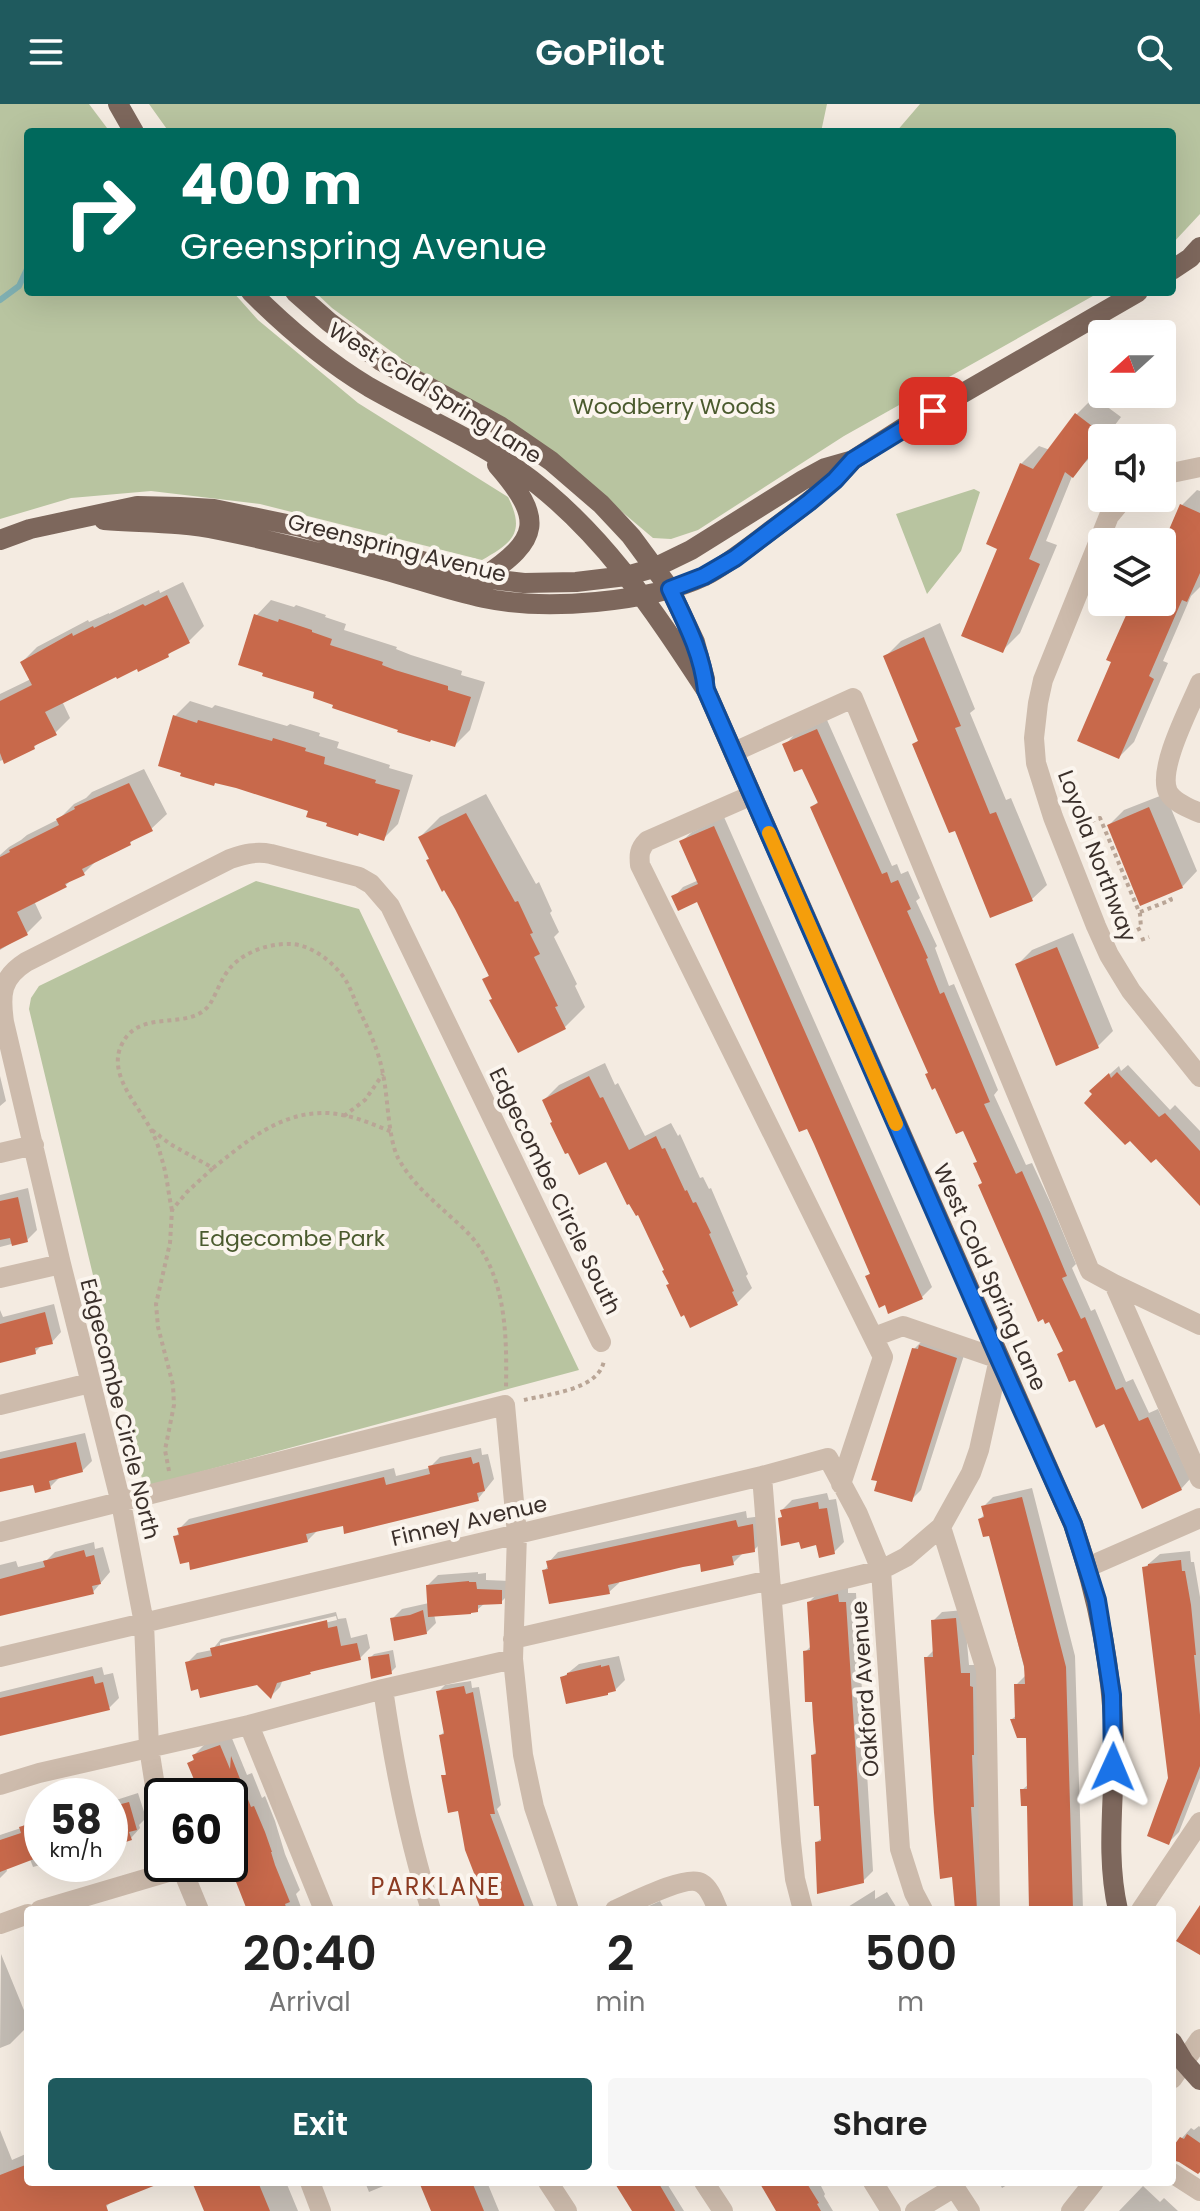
<!DOCTYPE html>
<html lang="en">
<head>
<meta charset="utf-8">
<style>
  body { margin:0; font-family:Poppins,sans-serif; background:#f6f6f6; color:#222; height:100vh; display:flex; flex-direction:column; font-size:30px; white-space:nowrap }
  * { box-sizing:border-box; margin:0 }
  p { font-size:26px; color:#767676 }
  .icon { flex:none; width:44px; height:44px; fill:none; stroke:currentColor; stroke-width:2; stroke-linecap:round; stroke-linejoin:round }
  .map { position:relative; flex:1; overflow:hidden }
  .side { position:absolute; left:24px; top:1802px; width:1152px; height:280px; display:flex; flex-direction:column; background:#fff; border-radius:8px; box-shadow:0 8px 32px #0002 }
  .side>* { flex:none }
  .guide { position:absolute; left:24px; top:24px; width:1152px; height:168px; border-radius:8px; box-shadow:0 8px 32px #0002; background:#00695c; color:#fff; overflow:hidden }
  .needle { width:52px; rotate:249deg }
  .buttons { position:absolute; left:1088px; top:216px; display:grid; gap:16px }
  .buttons a { display:grid; place-items:center; width:88px; height:88px; border-radius:8px; background:#fff; box-shadow:0 8px 32px #0002; font-size:40px }
  .speed { position:absolute; left:24px; top:1674px; display:flex; gap:16px; font-size:40px; font-weight:700; text-align:center }
  .speed>* { display:grid; place-content:center; width:104px; height:104px; border-radius:50%; background:#fff; box-shadow:0 8px 32px #0002; line-height:1 }
  .speed small { font-size:20px; font-weight:400 }
  .speed .limit { border:4px solid #111; border-radius:12px; background:#fff; color:#111 }
  .pin { position:absolute; display:grid; place-items:center; width:68px; height:68px; color:#fff; margin:-34px; border-radius:16px; box-shadow:0 4px 12px #0006 }
  .me { position:absolute; width:88px; margin:-44px; rotate:1deg; stroke-linejoin:round; filter:drop-shadow(0 0 6px #0008) }
  .turn { display:flex; align-items:center; gap:28px; height:168px; padding:0 24px; font-size:36px }
  .turn .icon { width:104px; height:104px; stroke-width:2.5 }
  .turn b { display:block; font-size:56px; line-height:68px }
  .eta { display:flex; justify-content:space-evenly; align-items:center; height:136px; text-align:center }
  .eta b { font-size:48px; font-weight:600; line-height:56px }
  .cta { display:flex; gap:16px; margin-top:auto; padding:16px 24px }
  .cta a { flex:1; height:92px; border-radius:8px; background:#1f5a5e; color:#fff; font-size:32px; font-weight:600; line-height:92px; text-align:center }
  .cta a+a { background:#f6f6f6; color:#222 }
  header { display:flex; justify-content:space-between; align-items:center; height:104px; padding:0 24px; background:#1f5a5e; color:#fff; font-size:36px; font-weight:600 }
  .map>svg:first-child { display:block }
</style>
</head>
<body>
<header><svg class="icon" aria-label="menu" viewBox="0 0 24 24"><path d="M4 6h16M4 12h16M4 18h16"/></svg>GoPilot<svg class="icon" aria-label="search" viewBox="0 0 24 24"><circle cx="10" cy="10" r="6"/><path d="M15 15l6 6"/></svg></header>
<div class="map">
<svg width="1200" height="2107" viewBox="0 0 1200 2107">
  <rect width="100%" height="100%" fill="#f4ebe1"/>
  <path fill="#b8c4a0" d="M0,0h89l21,28h-82v160h205l25,28 100,83 150,94c18,36 4,46 -26,63l-222,-56 -109,-13 -80,7 -71,21z
    M149,0h678l-6,28h-652z
    M920,0h280v110l-28,30v-112h-276z
    M315,188h785l-256,144 -146,94 -27,9 -18,-1 -109,-92 -137,-83 -75,-55z
    M974,385l6,3 -19,59 -34,43 -31,-80z
    M256,777l103,28 220,461 -435,117 -115,-478 2,-11 8,-12z"/>
  <path fill="#0003" fill-rule="evenodd" d="M1094,293l27,20 -16,21h-3v4l-11,15 -18,17 -27,67 11,4 -37,88 -18,18 -2,-104 21,-83 18,-18 11,4 26,-35z
    M1197,386l3,1v96l-9,9 -28,65 5,2 -34,79 -15,15 -5,-96 20,-59h28v-51l20,-46z
    M183,478l21,44 -15,15 -14,7 -7,7 -30,11 -76,35 8,17 -15,15 -14,7 -7,7 -34,14v-67l31,-15 -9,-17 15,-15 51,-27 1,2 20,-9v1l50,-24 1,3z
    M271,496l23,7 2,-2 30,10 -1,2 21,7 -2,6 53,17 -1,2 15,6 51,16 -1,4 24,7 -15,48 -15,15 -54,-17 -84,-37 -61,-75z
    M940,519l35,86 -5,4 36,87 5,-2 36,87 -16,15 -75,-72 -41,-84 5,-5 -34,-83 15,-15z
    M190,597l22,7 3,-3 72,21 3,-2 30,9 -1,3 20,6 -2,6 53,17 -1,3 24,7 -15,49 -15,15 -22,-8 -3,3 -29,-12 -154,-106z
    M827,616l65,146 5,-2 4,10 7,-3 12,27 -4,3 21,45 -2,2 14,38 5,-2 44,106 -4,5 32,70 6,-2 19,41 25,60 -4,4 19,43 4,-2 31,73 7,-3 16,34 9,-4 32,70 -9,10 -76,-67 -41,-72 -80,-168 -5,-21 -15,-32 -34,-57 -118,-265 7,-6 -16,-35 -18,-21 9,-10z
    M144,665l23,45 -16,15 -15,8 -6,6 -32,16 -14,14 -12,6 -6,6 -32,16 8,17 -15,15 -27,17v-95l9,-8 12,-7 6,-5 32,-16 15,-15 12,-6 6,-6z
    M486,690l50,90 3,-2 13,29 -2,2 9,19 -5,5 23,47 -2,2 10,21 -20,20 -71,-29 -9,-18 5,-6 -70,-137 20,-20z
    M1165,690l32,77 -15,16 -73,-62 15,-15z
    M724,713l208,470 -10,10 -55,-21 5,-4 -56,-128 -118,-244 -24,-3 9,-10 16,-7 -17,-39 10,-9z
    M1073,829l40,98 -15,15 -81,-81 15,-15z
    M605,959l10,22 3,-2 27,53 26,-13 7,13 2,-2 20,44 3,-1 6,12 2,-1 37,86 -2,2 6,12 -15,15 -66,-20 -32,-70 -32,-54 -53,-38 -10,-21 15,-15z
    M1128,961l42,45 5,-5 25,26v72l-99,-121 18,-16 2,5z
    M0,972l6,25 -6,5z
    M28,1084l9,42 -10,10 -27,7v-52z
    M54,1200l7,28 -9,10 -9,2 -8,8 -35,9v-51l3,7z
    M924,1235l42,10 -45,141 -10,10 3,-151z
    M85,1329l7,28 -10,10 -22,6 -10,10 -16,-5 -34,8v-38z
    M481,1344l1,7 6,-1 6,25 -16,20 -134,25 -27,7 -10,10 -117,19 -15,-23 5,-5 -1,-3 10,-10 205,-51 2,8 33,-8 11,-11z
    M1032,1384l43,168 8,254h-52l-2,-106 -7,-14 7,-6 -1,-48 -16,-17 5,-4 -1,-30 10,-10 -36,-142 -10,-14 5,-5 -2,-7 10,-10z
    M827,1389l2,7 7,-1 8,43 -10,10 -16,-9 -35,-27 -1,-6 10,-10z
    M746,1407l1,7 15,-2 2,24 -10,10 -11,3 -10,10 -32,-2 -82,19v3l-10,9 -65,-21 5,-6v-3l9,-10z
    M94,1438l1,7 8,-2 7,25 -17,20 -93,22v-49l16,-4 2,6 29,-7 8,-8z
    M1190,1447l1,11h3l6,35v181l-21,54 -10,10 1,-64 -26,-210 16,-14z
    M478,1468v2l8,-1v7l25,1v11l-10,10 -16,1 -8,7 -43,4 2,9 -10,10 -34,-14 10,-10 27,-6 -1,-18 10,-10z
    M848,1481v8h8l17,278 -10,10 -46,-39 6,-5 -10,-82 4,-4 -3,-50 -9,-49 6,-6 -2,-44 10,-10z
    M964,1506l5,55h9l7,238 -7,7h-21l-31,-252 8,-8 -1,-29 9,-9z
    M336,1508l2,7 8,-1 5,20 16,-4 3,14 -10,10 -77,21 -3,8 -9,9 -14,-13 -70,-20 10,-10 15,-3 9,-11zM336,1512l1,4 -117,27v-4z
    M393,1546l3,17 -5,5 -21,-14 4,-4z
    M619,1552l6,24 -10,10 -53,-12 17,-14z
    M102,1563l2,8 9,-2 6,25 -10,10 -109,26v-42z
    M471,1577l1,7 7,-1 22,118 -4,4 38,101h-51l-8,-21 4,-5 -21,-75 -15,-33 4,-4 -7,-37 4,-4 -7,-39 7,-7z
    M231,1632l16,39 5,-2 10,25 3,-2 10,25 10,33 15,36 -4,4 6,16h-53l-19,-47v-67h-27l-13,-33 5,-5 -1,-3 11,-11z
    M138,1689l8,25 -7,7 1,3 -9,10 -21,6v-42z
    M42,1711l2,49 -11,3 -3,-8 -24,9 1,3 -7,7v-43l21,-7 10,-10z
    M875,1786v9l12,-7 11,18h-55z
    M660,1797l5,9h-25z
    M1,1850l27,66v6l-18,18 -10,4z
    M1199,2022l1,1v43l-28,-17 10,-15 9,-10 3,2z
    M0,2026l12,30 16,-7v29h129l-43,17 -8,8 -9,4h-97z
    M194,2078h92l12,29h-92z
    M365,2078h28l-24,10z
    M421,2078h66l12,29h-66z
    M617,2078h49l18,29h-49z
    M762,2078h57l6,12 -1,2 9,15h-54z
    M999,2078h13l-10,6z
    M1143,2082l17,16 4,-4 14,13h-59z"/>
  <g fill="none" stroke-linecap="round" stroke-linejoin="round">
    <path stroke="#7fb0b2" stroke-width="6" d="M0,196l19,-14 9,-19"/>
  </g>
  <path fill="#c8694b" d="M1075,309l30,23 -32,42 -8,-6 -36,87 11,5 -37,89 -42,-17 36,-87 -11,-5 34,-81 13,6z
    M1180,400l20,9v60l-13,29 -5,-2 -33,76 5,3 -35,80 -42,-18 34,-79 -5,-2 26,-58h30v-56z
    M167,491l23,48 -22,11 1,3 -31,15 -1,-3 -20,10 -1,-2 -71,35 12,23 -23,11 1,3 -31,15 -4,-11v-52l32,-16 -12,-23 52,-29 1,3 20,-10 1,2 49,-24 2,2z
    M254,510l24,8 1,-3 33,11v2l20,7 -2,6 53,17 -1,3 13,5 53,16v4l23,7 -16,50 -24,-7 -1,2 -33,-10 1,-2 -66,-22 1,-3 -20,-7 1,-6 -52,-16 1,-3 -25,-8z
    M924,533l37,89 -6,2 35,86 6,-2 37,89 -43,17 -35,-87 -6,2 -37,-89 6,-3 -35,-85z
    M173,611l24,8 1,-3 74,21 1,-3 33,10 -1,3 20,6 -1,7 52,16 -1,3 25,7 -16,51 -25,-8 -1,3 -32,-10 1,-3 -21,-6 2,-6 -72,-23 -21,-5 -1,3 -34,-10 1,-3 -23,-7z
    M817,625l65,145 5,-2 4,11 7,-3 13,29 -4,2 21,47 -2,1 14,35 4,-2 46,110 -6,2 32,70 6,-3 19,43 26,62 -5,2 19,41 4,-2 31,73 7,-3 16,34 9,-4 34,73 -40,19 -38,-85 -8,4 -21,-48 -6,2 -12,-28 6,-3 -14,-29 -4,2 -2,-5 -5,3 -60,-137 4,-2 -9,-20 4,-1 -14,-31 -7,3 -21,-46 -3,2 -7,-16 3,-1 -118,-266 8,-4 -16,-34 -8,3 -12,-28z
    M129,679l24,48 -23,11 1,3 -49,24 3,6 -20,9 2,3 -50,25 11,23 -28,14v-92l10,-5 -1,-2 50,-25 -3,-6 19,-10 -1,-2z
    M1149,703l34,81 -43,18 -33,-81z
    M466,709l49,89 3,-1 15,32 -3,1 10,20 -6,3 24,49 -3,1 11,22 -48,24 -29,-53 3,-1 -10,-20 7,-3 -34,-67 -11,-19 -2,2 -16,-32 3,-1 -11,-22z
    M714,722l209,473 -35,15 -3,-9 -6,3 -14,-32 5,-2 -56,-130 -7,-15 -8,3 -102,-230 -19,9 -7,-15 27,-12 -19,-43z
    M1057,843l42,101 -43,18 -41,-102z
    M1117,968l42,45 6,-4 35,38v55l-44,-47 -5,4 -21,-22 -5,4 -41,-42 8,-9 -3,-3 20,-18 2,5z
    M589,972l11,22 3,-1 26,53 27,-14 6,13 3,-1 20,43 2,-1 6,13 3,-1 15,31 -2,1 25,57 -2,1 6,13 -48,23 -6,-13 -3,2 -15,-32 3,-1 -7,-13 2,-1 -26,-55 -2,1 -7,-12 -2,1 -21,-43 -27,13 -11,-22 -3,1 -15,-31 2,-1 -10,-22z
    M18,1093l10,45 -16,4 -2,-8 -10,2v-39z
    M45,1208l8,32 -18,4 1,6 -36,9v-39z
    M919,1241l38,13 -45,144 -38,-11 3,-10 -6,-1 41,-132 6,1z
    M76,1338l7,30 -34,9 2,8 -16,4 -2,-8 -33,7v-33z
    M471,1353l2,7 6,-2 6,29 -8,2 2,8 -135,33 -1,-8 -37,8 2,8 -118,28 -1,-8 -9,2 -7,-28 6,-1 -2,-7 207,-51 2,8 44,-11 -2,-8z
    M1022,1393l44,170 7,242 -44,1 -2,-104h-6l-1,-17h7l-1,-51h-9l-7,-19h5l-1,-35h11l-1,-18 -35,-130 -6,1 -5,-18 6,-2 -3,-11z
    M818,1398l1,7 8,-1 8,46 -16,4 -3,-13 -15,4 -2,-7 -18,4 -3,-28 4,-1 -2,-7z
    M736,1416l2,7 15,-3 2,28 -23,4 2,9 -33,7 -1,-8 -17,3 -75,18 2,9 -61,10 -7,-34 6,-1 -2,-8z
    M84,1446l2,7 8,-2 7,29 -9,2 2,8 -94,22v-37l45,-12 -2,-6z
    M1181,1456l1,11h3l6,34 5,50h-2l6,60v51l-31,79 -22,-9 21,-58 -26,-211 6,-1v-2z
    M469,1477v1h7l1,7 25,1v14l-24,1v7l-7,1v1l-43,3 -2,-32z
    M838,1490l1,8h7l18,281 -47,11 -2,-52 6,-1 -1,-17 -1,-18h-5l-3,-51 5,-1 -3,-34 -1,-18h-7l-2,-51 7,-1 -3,-48z
    M423,1506l4,24 -33,7 -4,-23 20,-3z
    M956,1514l5,55h9v13l3,1 1,68h-2l2,52h-3l6,103h-22l-3,-33 -12,2 -6,-66 -10,-156h9l-2,-37z
    M327,1516l1,8 9,-2 4,20 16,-3 4,17 -51,12 1,2 -34,9 -6,16 -14,-14 -57,13 -2,-9 -7,2 -6,-29 27,-6 -2,-8z
    M389,1550l3,20 -21,5 -3,-22z
    M601,1561v2l8,-2 7,26 -8,2v2l-42,9 -6,-27 7,-2v-2z
    M93,1572l2,8 8,-2 7,28 -110,26v-38z
    M464,1582l2,8 7,-2 22,122h-5l36,96h-45l-8,-21 6,-3 -14,-36 -7,-39 -10,2 -7,-38h5l-7,-40 5,-1 -8,-43z
    M220,1641l10,24 1,-13 20,51 3,-1 11,26 7,20h-1l4,13 15,37 -5,2 2,6h-40l-18,-46h8l-7,-15v-53h-29l-14,-33 7,-3 -2,-5z
    M129,1698l8,28 -8,2 3,8 -22,7v-40z
    M42,1716v36l-42,16v-32l21,-7 -2,-6z
    M1200,1801v50l-24,-14z
    M1187,2030l13,9v29l-2,2 -19,-12 -7,-2v-12l8,-11 4,2z
    M28,2060v18l133,1 -55,22 2,6h-108v-36z
    M192,2078h66l12,29h-66z
    M419,2078h53l12,29h-53z
    M614,2078h44l17,29h-43z
    M759,2078h47l13,21 -2,1 4,7h-45z"/>
  <g fill="none" stroke-linecap="round" stroke-linejoin="round">
    <path stroke="#b9a596" stroke-width="4" stroke-dasharray="4 4" stroke-linecap="butt" d="M1091,717l9,-3 40,96 1,14 -4,2
      M1140,808l31,-12 -2,-5
      M1141,836l8,-3
      M344,1012l21,-16 18,-26
      M152,1026l18,14 43,24c32,-25 64,-54 108,-55 24,-1 49,10 71,19
      M172,1106c-4,-17 -5,-37 -11,-53 -2,-10 -6,-20 -11,-29 -12,-23 -42,-53 -29,-82 17,-40 69,-13 89,-42 6,-10 10,-22 17,-32 13,-19 41,-29 64,-28 21,1 42,18 54,35 6,10 10,22 15,33 10,20 19,40 23,62 5,23 5,64 15,84 16,29 42,48 66,71 42,40 43,103 42,158
      M524,1296c24,-6 76,-10 80,-40
      M169,1367l-4,-21 9,-45 -1,-20 -15,-58 -2,-23 14,-61 2,-33 15,-18 26,-24"/>
    <path stroke="#cdbbac" stroke-width="20" d="M1162,371l38,-8
      M1124,394l-15,18 -66,164 -5,23 -4,35 2,25 17,54 43,109 13,29 22,36 69,86
      M1200,579c-10,24 -43,86 -32,109 6,11 21,16 32,21
      M734,648l119,-54 237,573 24,13 86,195
      M752,691l-105,46c-8,8 -8,14 -7,24l243,492 -42,127
      M0,1049l34,-8
      M0,1174l61,-14
      M1114,1180l86,41
      M0,1301l90,-22
      M762,1372l29,366 4,37 8,31
      M941,1423l45,143 4,240
      M0,1428l505,-127 12,129 -4,125 10,96 11,52 35,103
      M1088,1463l112,-49
      M772,1493l109,-27 25,-13 35,-30 30,-54 8,-23 20,-91 -96,-33 -29,11
      M513,1535l257,-59
      M0,1553l762,-181 66,-18 30,56 23,56 19,279 14,44 9,17
      M383,1585c11,76 25,149 48,221
      M249,1621l75,185
      M0,1681l39,-12 210,-48 134,-36 130,-30
      M162,1707l-7,-25 -6,-38 -5,-125 -23,-120 -60,-239 -57,-242c-4,-28 -3,-44 22,-60l204,-103c15,-5 26,-8 41,-5l88,23 12,7 19,22 211,436
      M180,1760l19,46
      M40,1806l142,-42
      M615,1806c16,-7 72,-36 86,-27 9,5 13,18 17,27
      M1141,1806l59,-88
      M0,1820l28,-10
      M1172,1975l28,-40
      M1172,2069l28,18
      M310,2078l11,29
      M548,2078l19,29
      M704,2078l19,29
      M873,2078l18,29
      M951,2078l19,29
      M915,2107l38,-23
      M1071,2107l23,-29"/>
    <path stroke="#7d675c" stroke-width="20" d="M118,0l16,28
      M1172,166l18,-12 10,-11
      M251,188c35,35 75,69 118,95 49,28 103,51 149,83 81,57 135,139 188,220l367,834c24,70 39,141 41,216 1,57 -9,113 4,170
      M295,188l34,30 52,39 119,65 51,35 50,43 30,32 39,53 25,53 10,37
      M104,416c38,3 77,2 115,10 55,11 110,25 165,40 33,9 66,21 100,28 61,13 164,5 221,-22 23,-12 44,-29 65,-45 30,-22 58,-43 83,-71
      M0,436l30,-11 107,-23 43,1 34,2 87,18 181,51 42,5 52,-1 50,-6 28,-8 37,-18 112,-70 22,-12 28,-8 53,-34 232,-134
      M482,474c59,-39 62,-59 15,-113
      M1172,1938l12,20 16,18"/>
  </g>
  <g fill="none" stroke-linecap="round" stroke-linejoin="round">
    <defs>
      <path id="route" d="M933,307l-80,49 -18,20 -26,22 -74,56 -31,18 -34,13c16,34 32,64 36,101l293,669 74,165 24,76 7,43 8,52 1,72"/>
    </defs>
    <use href="#route" stroke="#114b97" stroke-width="20"/>
    <use href="#route" stroke="#1a73e8" stroke-width="14"/>
    <path stroke="#f59e0b" stroke-width="14" d="M769,729l127,291"/>
  </g>
  <g text-anchor="middle" dominant-baseline="central" stroke-width="8" stroke-linejoin="round" paint-order="stroke">
    <g font-size="22" fill="#3b302b" stroke="#fbf5ee">
      <text transform="translate(435 289) rotate(32)">West Cold Spring Lane</text>
      <text transform="translate(397 444) rotate(14)">Greenspring Avenue</text>
      <text transform="translate(1097 752) rotate(69)">Loyola Northway</text>
      <text transform="translate(555 1087) rotate(64)">Edgecombe Circle South</text>
      <text transform="translate(990 1173) rotate(66)">West Cold Spring Lane</text>
      <text transform="translate(120 1305) rotate(76)">Edgecombe Circle North</text>
      <text transform="translate(469 1417) rotate(-13)">Finney Avenue</text>
      <text transform="translate(865 1585) rotate(-94)">Oakford Avenue</text>
    </g>
    <g font-size="22" fill="#4a5a2e" stroke="#fbf5ee">
      <text x="674" y="302">Woodberry Woods</text>
      <text x="292" y="1134">Edgecombe Park</text>
    </g>
    <g font-size="24" letter-spacing="2" fill="#8c3b22" stroke="#fbf5ee">
      <text x="436" y="1782">PARKLANE</text>
    </g>
  </g>
</svg>
<div class="buttons">
<a><svg class="needle" viewBox="-14 -14 28 28"><path d="M0-13l5 13h-10z" fill="#e53935"/><path d="M0 13l5-13h-10z" fill="#767676"/></svg></a>
<a><svg class="icon" aria-label="sound" viewBox="0 0 24 24"><path d="M4 9h4l5-4v14l-5-4H4zM17 9q2 3 0 6"/></svg></a>
<a><svg class="icon" aria-label="layers" viewBox="0 0 24 24"><path d="M12 4l9 5-9 5-9-5zM3 14l9 5 9-5"/></svg></a>
</div>
<div class="speed"><div>58<small>km/h</small></div><div class="limit">60</div></div>
<div class="pin" style="left:933px;top:307px;background:#d93025"><svg class="icon" aria-label="arrive" viewBox="0 0 24 24"><path d="M6 21V4h12l-3 4 3 4H6"/></svg></div>
<svg class="me" style="left:1113px;top:1663px" viewBox="-20 -20 40 40"><path d="M0-17L14 15 0 8-14 15z" fill="#1a73e8" stroke="#fff" stroke-width="4"/></svg>
<div class="guide">
<div class="turn"><svg class="icon" aria-label="right" viewBox="0 0 24 24"><path d="M7 20v-9h11M14 6l5 5-5 5"/></svg><div><b>400 m</b>Greenspring Avenue</div></div>
</div>
<section class="side">
<div class="eta">
<div><b>20:40</b><p>Arrival</p></div>
<div><b>2</b><p>min</p></div>
<div><b>500</b><p>m</p></div>
</div>
<div class="cta"><a>Exit</a><a>Share</a></div>
</section>
</div>
</body>
</html>
